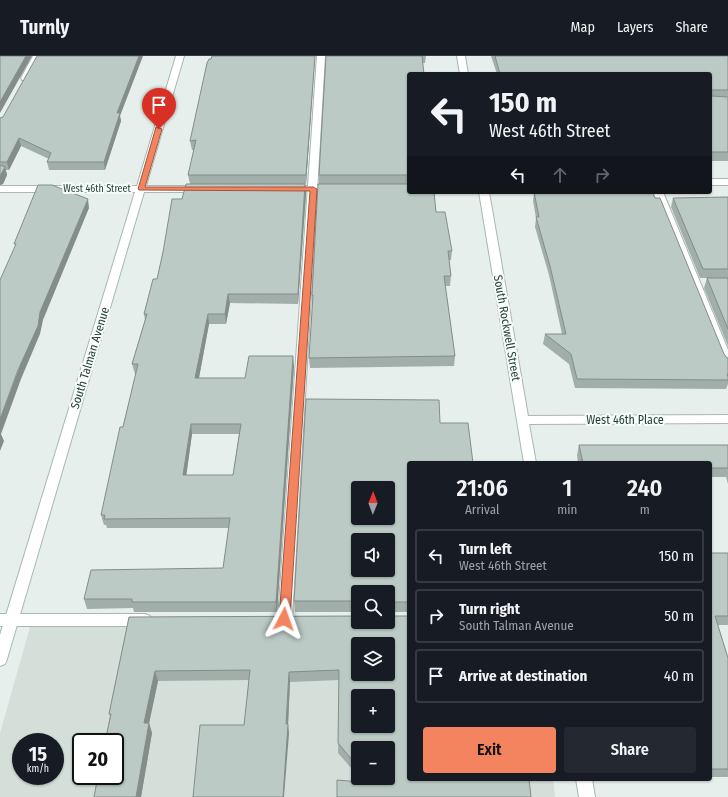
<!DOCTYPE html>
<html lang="en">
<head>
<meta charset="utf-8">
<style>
  body { margin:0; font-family:"Fira Sans Condensed",sans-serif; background:#242831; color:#f1f3f6; height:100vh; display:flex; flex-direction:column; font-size:15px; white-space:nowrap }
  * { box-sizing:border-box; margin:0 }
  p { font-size:13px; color:#9ea1a6 }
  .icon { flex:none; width:22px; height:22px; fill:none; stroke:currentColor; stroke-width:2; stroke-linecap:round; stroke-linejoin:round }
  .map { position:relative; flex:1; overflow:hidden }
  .drawer { position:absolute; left:407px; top:405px; width:305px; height:320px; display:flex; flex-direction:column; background:#171b24; border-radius:4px; box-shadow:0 1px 3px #0004 }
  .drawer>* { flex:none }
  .top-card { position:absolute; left:407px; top:16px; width:305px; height:122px; border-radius:4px; box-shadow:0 1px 3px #0004; background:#171b24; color:#f1f3f6; overflow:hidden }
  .needle { width:26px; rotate:1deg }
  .controls { position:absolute; left:351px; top:425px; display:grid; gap:8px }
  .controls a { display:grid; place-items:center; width:44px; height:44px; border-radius:4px; background:#171b24; box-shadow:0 1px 3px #0004; font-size:20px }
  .speed { position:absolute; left:12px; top:677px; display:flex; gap:8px; font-size:20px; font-weight:700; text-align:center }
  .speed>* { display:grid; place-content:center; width:52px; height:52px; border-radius:50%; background:#171b24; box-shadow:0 1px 3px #0004; line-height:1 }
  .speed small { font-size:10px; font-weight:400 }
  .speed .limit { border:2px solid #111; border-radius:6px; background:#fff; color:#111 }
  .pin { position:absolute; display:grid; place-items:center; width:34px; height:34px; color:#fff; margin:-41px -17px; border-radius:50% 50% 50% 0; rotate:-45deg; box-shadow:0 0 4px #0007 }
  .pin .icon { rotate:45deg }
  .me { position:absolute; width:44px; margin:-22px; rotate:4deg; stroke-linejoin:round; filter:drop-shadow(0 0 3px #0008) }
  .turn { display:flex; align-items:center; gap:14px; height:84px; padding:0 16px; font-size:18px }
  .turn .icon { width:52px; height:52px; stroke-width:2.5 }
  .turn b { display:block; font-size:28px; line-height:34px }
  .lanes { display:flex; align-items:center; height:38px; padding:0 16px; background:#0003; justify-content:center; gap:20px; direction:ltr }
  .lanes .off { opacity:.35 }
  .eta { display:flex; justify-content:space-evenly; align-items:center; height:68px; text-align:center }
  .eta b { font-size:24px; font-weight:600; line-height:28px }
  .action { display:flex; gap:8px; margin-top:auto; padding:8px 16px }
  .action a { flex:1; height:46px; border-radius:4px; background:#f4845f; color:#111; font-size:16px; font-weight:600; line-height:46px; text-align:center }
  .action a+a { background:#242831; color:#f1f3f6 }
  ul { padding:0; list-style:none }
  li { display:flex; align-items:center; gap:12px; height:54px; margin:0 8px 6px; padding:0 8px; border:2px solid #363941; border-radius:4px }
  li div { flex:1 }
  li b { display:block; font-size:15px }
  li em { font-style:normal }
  header { display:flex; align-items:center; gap:24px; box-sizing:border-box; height:56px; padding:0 20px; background:#171b24; border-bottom:1px solid #363941 }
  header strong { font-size:19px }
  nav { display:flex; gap:22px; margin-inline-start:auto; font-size:14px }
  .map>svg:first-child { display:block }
</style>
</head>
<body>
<header>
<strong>Turnly</strong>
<nav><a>Map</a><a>Layers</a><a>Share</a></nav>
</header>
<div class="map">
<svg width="728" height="741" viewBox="0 0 728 741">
  <rect width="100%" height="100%" fill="#e6efeb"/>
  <path fill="#d4dfda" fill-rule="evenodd" d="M32,564l356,2 21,157h144l2,18h-555v-64zM358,588h30v30h-30zM358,640h30v30h-30zM21,686h34v34h-34zM81,686h34v34h-34zM358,692h30v30h-30z"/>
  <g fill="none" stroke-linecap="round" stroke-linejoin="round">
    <defs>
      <path id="lane" d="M33,0h8l-13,24h-6l-1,-2z
        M317,0h8l-33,563 -2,4 -5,2 -5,-2 -2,-4z
        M653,136h10l65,158v17l-4,-1 -2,-3z
        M0,558h145l5,2 2,4 -2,4 -5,2h-145z"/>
      <path id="street" d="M176,0h8l-38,130h54l5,3 -5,3h-56l-137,467 -2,5 -5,2v-31l135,-443h-135v-6h137z
        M457,0h8l3,18h-8z
        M710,123h18v6h-18z
        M290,130h44l5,3 -5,3 -47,-1 -2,-2z
        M479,136h10l39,224 200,-1v8l-199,1 7,39h-12z
        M576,723h16l3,18h-16z"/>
    </defs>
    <use href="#lane" stroke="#a8b8b2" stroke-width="2"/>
    <use href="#street" stroke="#a8b8b2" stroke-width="2"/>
    <use href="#lane" fill="#fff" fill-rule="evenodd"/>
    <use href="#street" fill="#fff" fill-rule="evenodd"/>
  </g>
  <path fill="#a1aea9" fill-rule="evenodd" d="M315,0l-9,128h-1l1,10 -8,110 -68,-1 -4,21h-17l-10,54h46l49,-12 -17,246h-143l-1,-4 -46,1 -3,-10 139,-31 6,-40h-122l-1,-3h-2l-3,-10 35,-141h-1l-3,-10 13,-44 -1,-6 13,-35 25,-80 8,-15 -2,-9 6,-25h-2l-2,-9zM192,378h47l-6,41h-47z
    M326,0h100l-1,7h-2l-14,11v118l27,20 16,39 -1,9h-2l2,16 -1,10h-5l10,70 -1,10 -144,2 -1,-10 4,-54 -1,-9 7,-111v-9z
    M491,0h237v105h-18v-87h-213z
    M120,60l1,5 -16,49h-56l-2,-8 2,-3 -28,-13 -12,24h-3l1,5 -4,9 -3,1v-67z
    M534,136l194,166v26l-2,5 -151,-1 -6,-24 -26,-20 2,-10h17l-13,-59 -14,-48 1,-9 -3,-17z
    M728,141v149l-24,-58 3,-10h-7l-29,-71 2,-9z
    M440,367l-31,40v149h-21v-20h-30v20h-63l-1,-11z
    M579,389h149v39l-2,-7h-16v-14h-132l-1,-8z
    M710,497h18v72h-10l10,33v119h-18z
    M358,560l51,163 122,18 -168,-15 -3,-4h28l-30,-30v28l-20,-23 1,-73 -49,2 -2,43 1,9 -45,-9 5,-45 -91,1 -9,42 3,10 -11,64h-47l16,-81 -1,-2 20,-97z"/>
  <path fill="#838d89" d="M26,0h6l-32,57v-11z
    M139,0h4l-23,60 1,5 -16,49 -1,-8 13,-49z
    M315,0l-9,128v-9z
    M19,82l2,8 -12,24 -2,-8z
    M5,111l2,8 -4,9 -3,1v-9z
    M305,128l1,10 -8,110v-10z
    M88,143l1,9 -46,112 -3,14 -19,45 -20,55 3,7 -4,10v-32l40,-107z
    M228,238l2,9 -4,21 -1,-10z
    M208,258l1,10 -12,64 -2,-10z
    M293,300l1,10 -17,246 -1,-10z
    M191,368l1,10 -7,51 -2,-10z
    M155,615l3,10 -11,52 -3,-10z
    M289,616l1,10 -2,43 1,9 -5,63h-1z
    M149,667l3,10 -11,64h-5z"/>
  <path fill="#bbcac4" stroke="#838d89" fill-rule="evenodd" d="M0,0h26l-26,46z
    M37,0h102l-22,57h3l-16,49h-57l4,-9 -32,-15 -12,24h-7v-44l3,-1z
    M212,0h103l-9,119h-118l8,-35 -6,1 17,-78 2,-4h2z
    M326,0h96l2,18h-15v101h-90z
    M495,0h233v34h-16l-1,1v5l17,1v55h-18v-78h-210z
    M0,109l5,2 -5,9z
    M186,128h119l-7,110h-70l-3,20h-17l-13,64h50l4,-22h44l-17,246h-144v-3h-48l7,-29 132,-2 7,-50 -126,1 1,-4h-4l19,-88h3l15,-63h-6l15,-50h-3l9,-35h4l6,-27 9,-53h10zM191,368h50l-8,51h-50z
    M318,128h91v8h25l2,20h9l7,39h-4l3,25h-7l11,80 -146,2 4,-63h-1z
    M38,129h14l36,14 -48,113 -2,14 -20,44 -18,49v-139l16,-36h-2z
    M534,136l119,1 2,5h5l64,156 3,4h1v16h-1l1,3v3l-151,-1 -6,-25 -26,-20h21l-16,-68 -14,-49h3z
    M728,141v72h-25l-30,-71z
    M707,222h21v51z
    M306,343l133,1 1,23h28l5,40h-64v139h-21v-10h-30v9h-64zM358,432h30v30h-30zM358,484h30v30h-30z
    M579,389h149v23h-18v-5h-127z
    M710,497h18v63h-13l13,42v111h-18z
    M358,560v6h30v-6h21v163h120l2,18h-194v-17l35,3 -5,-5h21v-30h-30v19l-20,-24 1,-73 -50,2 -3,52h2l-5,73h-90l7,-72h44l6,-55 -95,1 -11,52h5l-13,74h-42l4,-21h17v-34h-10l6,-28h-2l20,-97zM358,588h30v30h-30zM358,640h30v30h-30z"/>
  <path fill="#f4845f" stroke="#9f563e" d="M156,71l6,2 -17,58h168l4,2 -27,430 -2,3 -4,2 -3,-2 -2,-3 31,-428 -171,-1 -1,-1z"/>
  <g text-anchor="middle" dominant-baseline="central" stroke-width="4" stroke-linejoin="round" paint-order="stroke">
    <g font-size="10" fill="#24423a" stroke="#f7fbf9">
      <text x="97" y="133">West 46th Street</text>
    </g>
    <g font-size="12" fill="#24423a" stroke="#f7fbf9">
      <text transform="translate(507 272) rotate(80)">South Rockwell Street</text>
      <text transform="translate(90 302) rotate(-73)">South Talman Avenue</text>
      <text x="625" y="364">West 46th Place</text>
    </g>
  </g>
</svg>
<div class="controls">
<a><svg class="needle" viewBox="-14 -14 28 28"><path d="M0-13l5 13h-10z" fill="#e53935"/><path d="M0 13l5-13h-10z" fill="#9ea1a6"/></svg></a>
<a><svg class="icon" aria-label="sound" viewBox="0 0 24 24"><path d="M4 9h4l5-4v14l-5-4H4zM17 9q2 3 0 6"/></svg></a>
<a><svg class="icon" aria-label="search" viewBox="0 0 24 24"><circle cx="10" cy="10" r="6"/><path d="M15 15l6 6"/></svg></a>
<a><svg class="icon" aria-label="layers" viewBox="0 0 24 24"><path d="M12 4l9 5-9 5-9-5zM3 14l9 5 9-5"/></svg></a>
<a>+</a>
<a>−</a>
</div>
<div class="speed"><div>15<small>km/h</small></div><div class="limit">20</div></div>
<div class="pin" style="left:159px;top:73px;background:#d93025"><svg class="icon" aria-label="arrive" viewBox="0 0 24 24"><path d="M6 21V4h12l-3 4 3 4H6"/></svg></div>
<svg class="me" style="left:284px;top:563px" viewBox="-20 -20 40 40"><path d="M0-17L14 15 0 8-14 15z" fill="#f4845f" stroke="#fff" stroke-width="4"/></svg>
<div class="top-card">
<div class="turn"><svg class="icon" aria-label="left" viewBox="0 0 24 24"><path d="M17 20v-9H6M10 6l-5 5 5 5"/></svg><div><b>150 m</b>West 46th Street</div></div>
<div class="lanes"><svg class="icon" aria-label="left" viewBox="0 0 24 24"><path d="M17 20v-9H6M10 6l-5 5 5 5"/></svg><svg class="icon off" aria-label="ahead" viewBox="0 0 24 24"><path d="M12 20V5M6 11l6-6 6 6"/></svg><svg class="icon off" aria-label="right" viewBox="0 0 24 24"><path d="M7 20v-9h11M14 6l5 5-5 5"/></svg></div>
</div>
<section class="drawer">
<div class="eta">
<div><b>21:06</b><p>Arrival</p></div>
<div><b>1</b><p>min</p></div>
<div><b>240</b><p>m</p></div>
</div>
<ul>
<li><svg class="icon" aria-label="left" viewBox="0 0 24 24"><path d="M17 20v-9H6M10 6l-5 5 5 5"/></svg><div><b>Turn left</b><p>West 46th Street</p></div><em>150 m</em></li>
<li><svg class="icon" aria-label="right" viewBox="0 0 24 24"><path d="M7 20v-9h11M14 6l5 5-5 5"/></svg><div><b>Turn right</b><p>South Talman Avenue</p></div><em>50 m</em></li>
<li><svg class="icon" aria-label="arrive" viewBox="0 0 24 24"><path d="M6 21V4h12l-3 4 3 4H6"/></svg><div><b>Arrive at destination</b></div><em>40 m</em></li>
</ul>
<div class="action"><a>Exit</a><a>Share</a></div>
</section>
</div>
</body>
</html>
